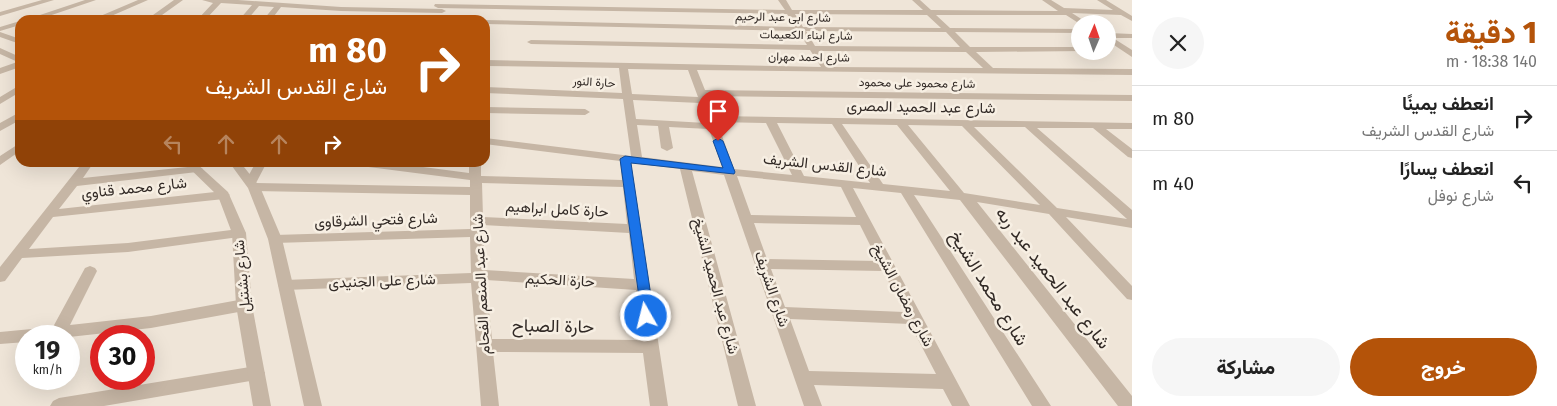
<!DOCTYPE html>
<html lang="ar">
<head>
<meta charset="utf-8">
<style>
  body { margin:0; font-family:"Fira Sans",Vazirmatn,sans-serif; background:#f6f6f6; color:#222; direction:rtl; height:100vh; display:flex; flex-direction:column; font-size:19px; white-space:nowrap }
  * { box-sizing:border-box; margin:0 }
  p { font-size:16px; color:#767676 }
  .icon { flex:none; width:28px; height:28px; fill:none; stroke:currentColor; stroke-width:2; stroke-linecap:round; stroke-linejoin:round }
  .map { position:relative; flex:1; overflow:hidden; direction:ltr }
  .sheet { display:flex; flex-direction:column; background:#fff; width:425px }
  .sheet>* { flex:none }
  .hud { position:absolute; left:15px; top:15px; width:475px; height:152px; border-radius:15px; box-shadow:0 5px 20px #0002; direction:rtl; background:#b45309; color:#fff; overflow:hidden }
  .needle { width:32px; rotate:2deg }
  .buttons { position:absolute; left:1071px; top:15px; display:grid; gap:10px }
  .buttons a { display:grid; place-items:center; width:45px; height:45px; border-radius:50%; background:#fff; box-shadow:0 5px 20px #0002; font-size:25px }
  .speed { position:absolute; left:15px; top:325px; display:flex; gap:10px; font-size:25px; font-weight:700; text-align:center }
  .speed>* { display:grid; place-content:center; width:65px; height:65px; border-radius:50%; background:#fff; box-shadow:0 5px 20px #0002; line-height:1 }
  .speed small { font-size:12px; font-weight:400 }
  .speed .limit { border:8px solid #d22; background:#fff; color:#111 }
  .pin { position:absolute; display:grid; place-items:center; width:42px; height:42px; color:#fff; margin:-51px -21px; border-radius:50% 50% 50% 0; rotate:-45deg; box-shadow:0 0 5px #0007 }
  .pin .icon { rotate:45deg }
  .me { position:absolute; width:55px; margin:-28px; rotate:352deg; stroke-linejoin:round; filter:drop-shadow(0 0 4px #0008) }
  .turn { display:flex; align-items:center; gap:18px; height:105px; padding:0 20px; font-size:22px }
  .turn .icon { width:65px; height:65px; stroke-width:2.5 }
  .turn b { display:block; font-size:35px; line-height:42px }
  .lanes { display:flex; align-items:center; height:48px; padding:0 20px; background:#0003; justify-content:center; gap:25px; direction:ltr }
  .lanes .off { opacity:.35 }
  .round { display:grid; place-items:center; flex:none; width:52px; height:52px; border-radius:26px; background:#f6f6f6 }
  .overview { display:flex; align-items:center; justify-content:space-between; height:85px; padding:0 20px }
  h1 { font-size:30px; font-weight:800; line-height:38px; color:#b45309 }
  .primary-button { display:flex; gap:10px; margin-top:auto; padding:10px 20px }
  .primary-button a { flex:1; height:58px; border-radius:30px; background:#b45309; color:#fff; font-size:20px; font-weight:800; line-height:58px; text-align:center }
  .primary-button a+a { background:#f6f6f6; color:#222 }
  ul { padding:0; list-style:none }
  li { display:flex; align-items:center; gap:15px; height:65px; padding:0 20px; border-top:1px solid #e0e0e0 }
  li div { flex:1 }
  li b { display:block; font-size:19px }
  li em { font-style:normal }
  main { display:flex; flex:1; min-height:0 }
  .map>svg:first-child { display:block }
</style>
</head>
<body>
<main>
<section class="sheet">
<div class="overview"><div><h1>1 دقيقة</h1><p>140 m · 18:38</p></div><a class="round"><svg class="icon" aria-label="close" viewBox="0 0 24 24"><path d="M6 6l12 12M18 6L6 18"/></svg></a></div>
<ul>
<li><svg class="icon" aria-label="right" viewBox="0 0 24 24"><path d="M7 20v-9h11M14 6l5 5-5 5"/></svg><div><b>انعطف يمينًا</b><p>شارع القدس الشريف</p></div><em>80 m</em></li>
<li><svg class="icon" aria-label="left" viewBox="0 0 24 24"><path d="M17 20v-9H6M10 6l-5 5 5 5"/></svg><div><b>انعطف يسارًا</b><p>شارع نوفل</p></div><em>40 m</em></li>
</ul>
<div class="primary-button"><a>خروج</a><a>مشاركة</a></div>
</section>
<div class="map">
<svg width="1132" height="406" viewBox="0 0 1132 406">
  <rect width="100%" height="100%" fill="#efe5d8"/>
  <g fill="none" stroke-linecap="round" stroke-linejoin="round">
    <path fill="#c6b6a5" fill-rule="evenodd" d="M42,0h12l-54,16v-4z
      M85,0h11l-59,20h-12z
      M138,0h10l-46,20h-11z
      M174,0h9l-28,20h-9z
      M202,0h36l103,7 101,2 4,2 -4,2 -101,-2 -60,-4 -10,13h-8l11,-13 -15,-1 -12,14h-8l13,-15 -31,-2 -16,17h-8l16,-17z
      M778,0h8l6,10h131l-11,-10h8l11,10 127,1 -16,-11h9l13,8 49,2 -16,-10h9l26,16v5l-11,-6 -49,-2 17,11h-9l-14,-9h-130l14,13 130,1v4l-125,-1 15,15h110v4h3l-107,1 17,16 139,1v6l-435,-5 8,20 427,5v6l-425,-5 7,20 418,7v6h-26l26,20v9l-4,-1 -35,-29h-56l95,82v18l-66,-11 66,69v14l-5,-1 -78,-85 -72,-12 155,194v10h-14l-158,-206 -46,-5 137,211h-19l-131,-213 -48,-5 117,218h-18l-9,-17 -129,-4 8,21h-18l-80,-231 -32,-4 64,235h-18l-58,-237 -49,-6 37,243h-18l-7,-53 -150,-1 6,54h-18l-10,-123 -186,7 -5,-1 -2,-4 2,-4 5,-1 186,-7 -1,-36 -195,6 -7,-4 7,-4 195,-6v-34l-216,-4 -4,-1 -1,-5 -4,-3 11,-20h11l-11,21 214,4v-7l-117,-15 -5,-3h37l84,11v-11h12v14l141,4 -2,-19 -135,-17v-6l146,18 -8,-57 -138,-6v-6l137,6 -3,-25 -134,-2v-6l336,7 -11,-17 -279,-6 -4,-2 4,-2 276,5 -9,-14 -313,-7 -1,-4 311,7 -8,-13 -349,-6 -4,-2 1,-2 350,6zM795,14l132,1 14,13 -138,-1zM806,31l140,1 14,15 -145,-1zM819,51l147,1 17,16 -153,-1zM628,69l60,1 10,27 -66,-3zM633,100l67,3 6,20 -70,-4zM717,122l49,1 26,52 -58,-6zM777,123l55,1 38,59 -66,-7zM842,124l55,1 53,66 -67,-7zM637,125l21,1 3,22 6,3 6,-3 -4,-21 40,2 13,38 -80,-10zM908,125l54,1 78,79 -76,-12zM974,127h51l102,92 -70,-11zM737,176l104,11 15,30 -105,-2zM482,183l141,4 4,37 -144,-7zM754,223l106,2 18,36 -111,-2zM483,225l146,8 5,46 -149,-9zM771,269l112,2 21,41 -119,-5zM486,280l150,10 6,50 -150,-1zM790,319l120,5 26,50 -127,-3z
      M20,21v4l-20,6v-4z
      M1108,33l24,1v4h-19l19,12v7l-24,-16z
      M20,61v6l-20,7v-6z
      M20,85v7l-20,12v-7z
      M485,107l100,2 5,3 -5,3 -100,-2z
      M20,112v8l-20,11v-8z
      M20,143v8l-20,14v-9z
      M83,162h11l-11,16 114,-12 6,3 -6,3 -120,14 -18,23 165,-18 6,4 -6,4 -171,18 -24,32 99,-6 111,-14 7,4 -7,4 -111,15 -106,6 -17,23 -5,1v-15z
      M90,266l5,2 2,3 -27,54 81,-9 93,-17 5,2 3,4 -3,4 -5,2 -93,17 -82,9 -43,-1v6l-26,2v-12l53,-5 32,-59z
      M256,366l6,2 3,5 -3,5 -6,2 -152,26h-54l3,-5 6,-3z"/>
    <path fill="#c6b6a5" fill-rule="evenodd" d="M0,32l20,7v5l-20,-7z
      M0,48l20,9v6l-20,-9z
      M183,162h12l33,30 18,41 6,72 19,101h-18l-17,-101 -4,-72 -14,-37z
      M229,162h11l20,25 22,52 40,167h-18l-36,-167 -20,-51z"/>
  </g>
  <path fill="#1a73e8" stroke="#114b97" d="M718,138l5,3 12,31 -1,2 -103,-11 23,153 -3,3h-9l-22,-160 5,-3 98,12 -10,-27z"/>
  <g text-anchor="middle" dominant-baseline="central" stroke-width="5" stroke-linejoin="round" paint-order="stroke">
    <g font-size="12" fill="#322a26" stroke="#f7efe3">
      <text transform="translate(783 17) rotate(1)">شارع ابى عبد الرحيم</text>
      <text transform="translate(806 35) rotate(1)">شارع ابناء الكعيمات</text>
      <text transform="translate(809 57) rotate(1)">شارع احمد مهران</text>
      <text transform="translate(594 82) rotate(3)">حارة النور</text>
      <text transform="translate(917 83) rotate(1)">شارع محمود على محمود</text>
    </g>
    <g font-size="15" fill="#322a26" stroke="#f7efe3">
      <text transform="translate(921 107) rotate(1)">شارع عبد الحميد المصرى</text>
      <text transform="translate(825 165) rotate(6)">شارع القدس الشريف</text>
      <text transform="translate(134 188) rotate(-6)">شارع محمد قناوي</text>
      <text transform="translate(557 209) rotate(3)">حارة كامل ابراهيم</text>
      <text transform="translate(376 220) rotate(-2)">شارع فتحي الشرقاوى</text>
      <text transform="translate(242 276) rotate(-95)">شارع بشتيل</text>
      <text transform="translate(560 280) rotate(3)">حارة الحكيم</text>
      <text transform="translate(382 281) rotate(-2)">شارع على الجنيدى</text>
      <text transform="translate(481 284) rotate(-93)">شارع عبد المنعم الفحام</text>
      <text transform="translate(716 286) rotate(75)">شارع عبد الحميد الشيخ</text>
      <text transform="translate(772 289) rotate(71)">شارع الشريف</text>
      <text transform="translate(903 295) rotate(62)">شارع رمضان الشيخ</text>
    </g>
    <g font-size="18" fill="#322a26" stroke="#f7efe3">
      <text transform="translate(1053 278) rotate(52)">شارع عبد الحميد عبد ربه</text>
      <text transform="translate(989 288) rotate(58)">شارع محمد الشيخ</text>
      <text transform="translate(553 326) rotate(1)">حارة الصباح</text>
    </g>
  </g>
</svg>
<div class="buttons">
<a><svg class="needle" viewBox="-14 -14 28 28"><path d="M0-13l5 13h-10z" fill="#e53935"/><path d="M0 13l5-13h-10z" fill="#767676"/></svg></a>
</div>
<div class="speed"><div>19<small>km/h</small></div><div class="limit">30</div></div>
<div class="pin" style="left:718px;top:141px;background:#d93025"><svg class="icon" aria-label="arrive" viewBox="0 0 24 24"><path d="M6 21V4h12l-3 4 3 4H6"/></svg></div>
<svg class="me" style="left:646px;top:316px" viewBox="-20 -20 40 40"><circle r="17" fill="#1a73e8" stroke="#fff" stroke-width="3"/><path d="M0-11L8 9 0 5-8 9z" fill="#fff"/></svg>
<div class="hud">
<div class="turn"><svg class="icon" aria-label="right" viewBox="0 0 24 24"><path d="M7 20v-9h11M14 6l5 5-5 5"/></svg><div><b>80 m</b>شارع القدس الشريف</div></div>
<div class="lanes"><svg class="icon off" aria-label="left" viewBox="0 0 24 24"><path d="M17 20v-9H6M10 6l-5 5 5 5"/></svg><svg class="icon off" aria-label="ahead" viewBox="0 0 24 24"><path d="M12 20V5M6 11l6-6 6 6"/></svg><svg class="icon off" aria-label="ahead" viewBox="0 0 24 24"><path d="M12 20V5M6 11l6-6 6 6"/></svg><svg class="icon" aria-label="right" viewBox="0 0 24 24"><path d="M7 20v-9h11M14 6l5 5-5 5"/></svg></div>
</div>
</div>
</main>
</body>
</html>
